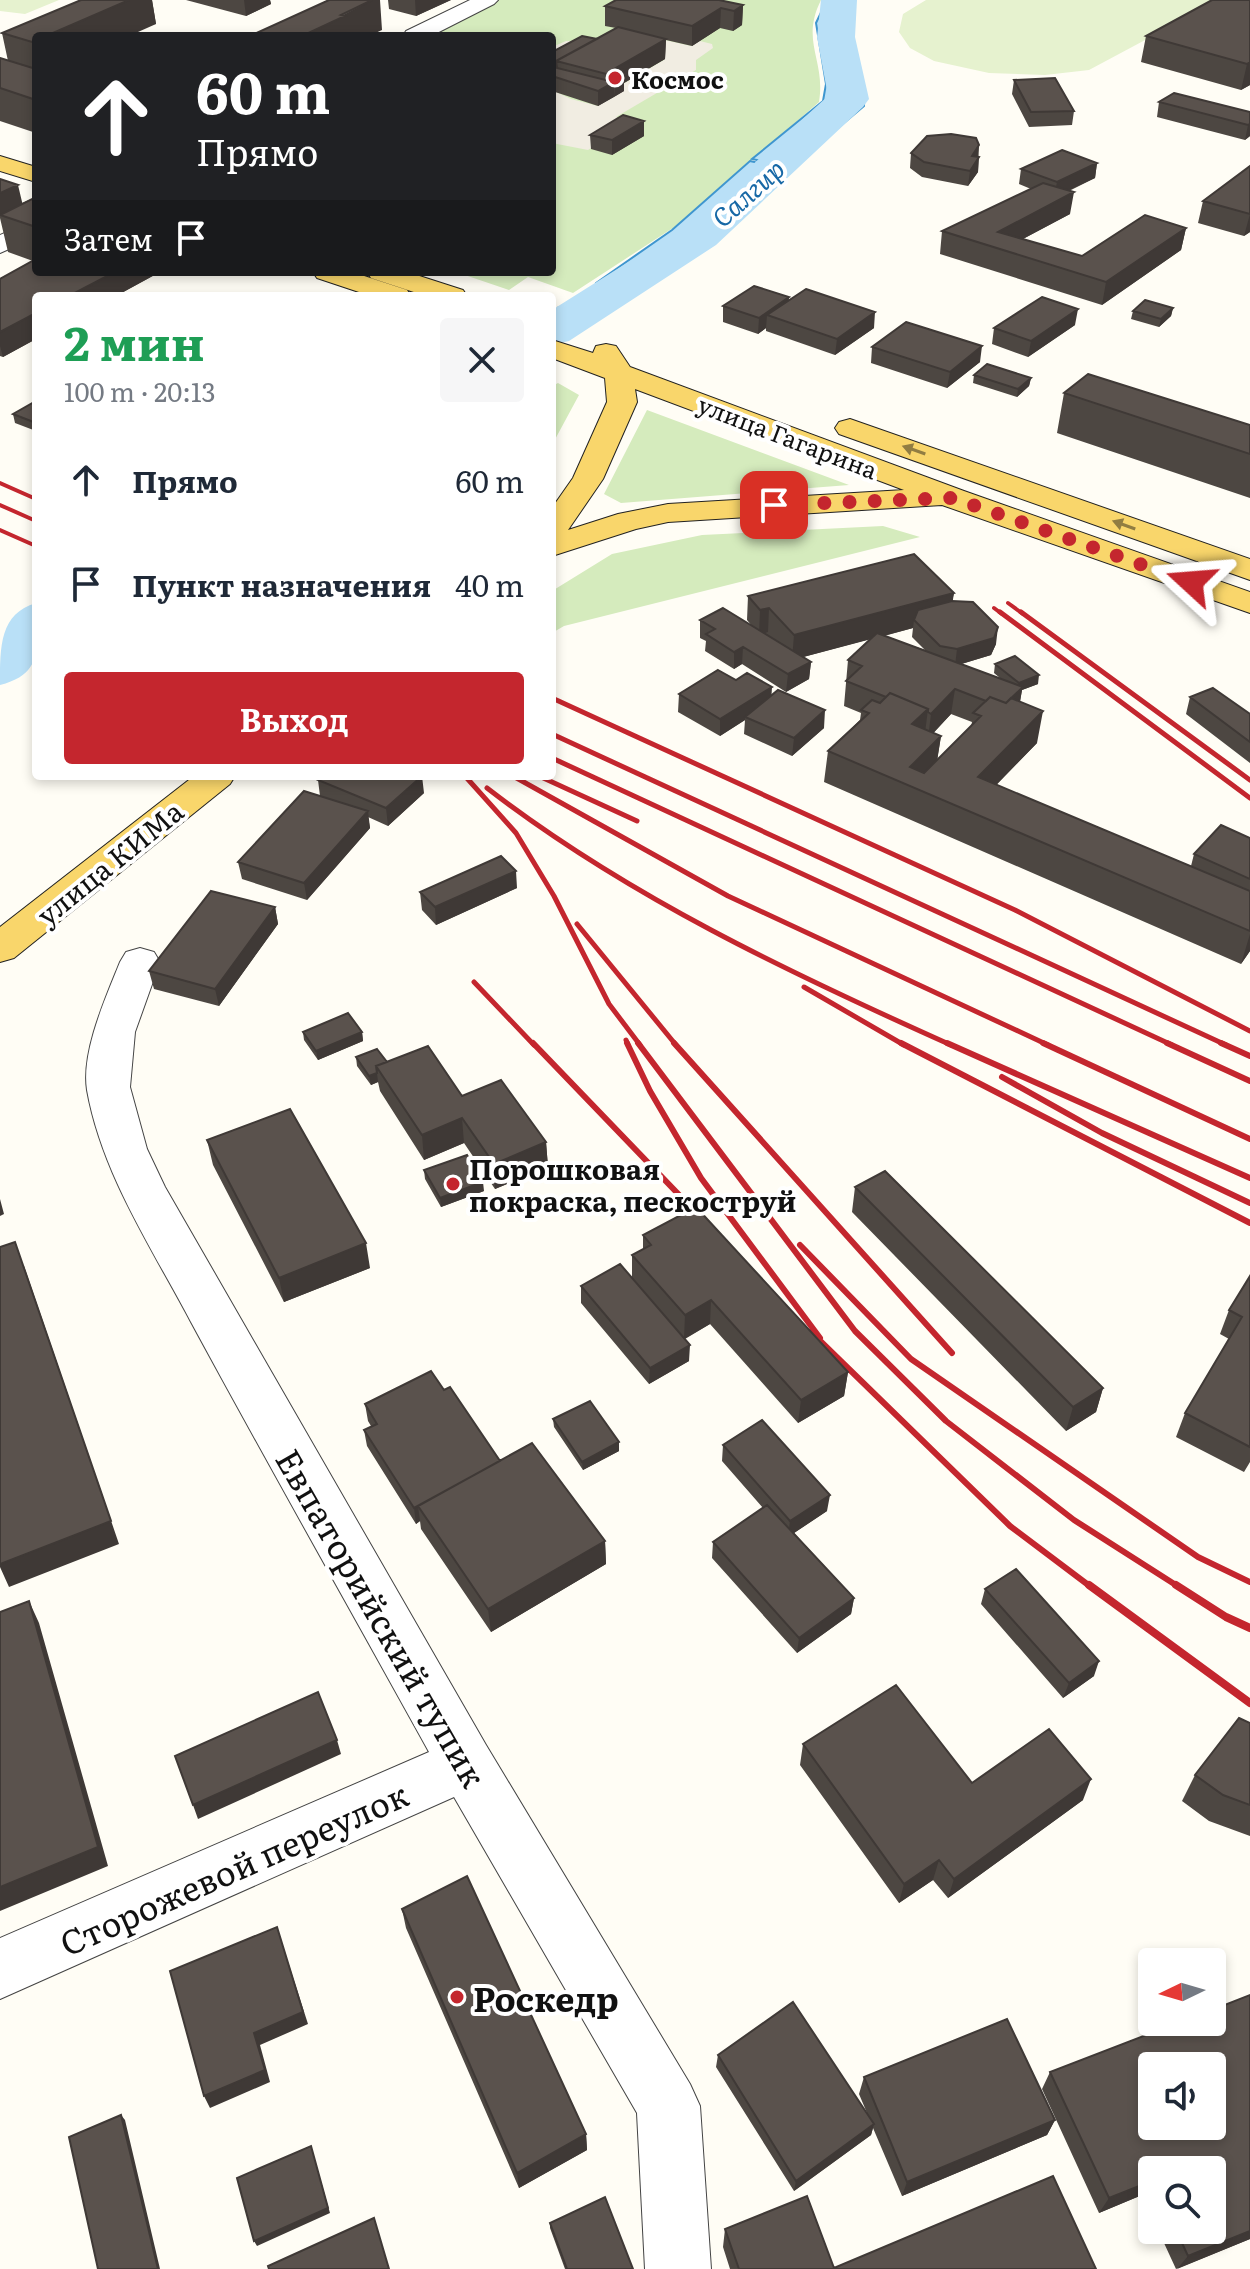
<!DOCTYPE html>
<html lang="ru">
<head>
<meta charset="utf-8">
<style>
  body { margin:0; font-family:Literata,serif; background:#f6f6f7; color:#1f2937; height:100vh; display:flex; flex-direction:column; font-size:30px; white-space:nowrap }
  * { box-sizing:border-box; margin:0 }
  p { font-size:26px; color:#747a83 }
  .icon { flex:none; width:44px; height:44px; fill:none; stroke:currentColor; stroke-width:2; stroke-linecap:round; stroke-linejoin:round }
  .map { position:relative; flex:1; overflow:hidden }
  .side { position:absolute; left:32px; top:292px; width:524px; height:488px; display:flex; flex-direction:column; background:#fff; border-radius:8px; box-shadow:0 4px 12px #0003 }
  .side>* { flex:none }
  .hud { position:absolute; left:32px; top:32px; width:524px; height:244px; border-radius:8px; box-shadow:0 4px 12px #0003; background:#202124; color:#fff; overflow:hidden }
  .needle { width:52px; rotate:265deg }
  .tools { position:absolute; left:1138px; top:1948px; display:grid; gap:16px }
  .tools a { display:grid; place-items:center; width:88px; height:88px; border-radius:8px; background:#fff; box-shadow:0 4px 12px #0003; font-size:40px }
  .pin { position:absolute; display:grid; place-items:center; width:68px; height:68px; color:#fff; margin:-34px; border-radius:16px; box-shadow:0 4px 12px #0006 }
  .me { position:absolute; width:88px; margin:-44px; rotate:289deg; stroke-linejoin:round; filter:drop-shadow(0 0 6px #0008) }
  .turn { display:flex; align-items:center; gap:28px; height:168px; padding:0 32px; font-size:36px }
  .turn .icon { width:104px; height:104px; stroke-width:2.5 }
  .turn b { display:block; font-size:56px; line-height:68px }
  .then { display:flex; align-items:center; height:76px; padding:0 32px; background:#0003; gap:16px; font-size:30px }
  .round { display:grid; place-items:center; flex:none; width:84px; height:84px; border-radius:8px; background:#f6f6f7 }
  .summary { display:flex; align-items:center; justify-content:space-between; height:136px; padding:0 32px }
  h1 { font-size:48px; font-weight:700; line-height:60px; color:#1e9e55 }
  .primary-button { display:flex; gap:16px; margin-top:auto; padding:16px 32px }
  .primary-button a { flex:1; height:92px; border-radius:8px; background:#c4262e; color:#fff; font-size:32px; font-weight:700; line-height:92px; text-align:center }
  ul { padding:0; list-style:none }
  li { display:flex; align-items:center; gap:24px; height:104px; padding:0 32px }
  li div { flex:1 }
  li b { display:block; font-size:30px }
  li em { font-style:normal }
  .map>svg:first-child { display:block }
</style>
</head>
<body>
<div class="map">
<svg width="1250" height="2269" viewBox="0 0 1250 2269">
  <rect width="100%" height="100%" fill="#fffdf5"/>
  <path fill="#d5ebbd" d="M498,0h323c-21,42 5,60 -2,102l-140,122 -106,69 -45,-16 -19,13 -53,-18h96v-236h-128z
    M558,383l21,12 -27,50v-59z
    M647,410l202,75 -228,18 -17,-9z
    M883,526l37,11 -356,89 -12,7v-42l60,-37 90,-19z"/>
  <path fill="#e6f2cf" d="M0,0h59l-34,14 -25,-3z
    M926,0h294l-131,70 -44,5 -56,-2 -55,-12 -24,-13 -11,-16 4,-18z"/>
  <path fill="#f1ede2" d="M620,30l71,16 9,-5 12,3 1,4 -17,12v10l-80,47 16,5 -44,28 -36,-7v-53l19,9 27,7 18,-18 48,-28 -112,6v-19l14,-6 31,1z"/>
  <path fill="#b9e0f7" stroke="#3f96cf" stroke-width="2" d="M827,0h23c-15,36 16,68 14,106l-72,61 -40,-8 71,-58 3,-17 -10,-61z
    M750,161l40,9 -77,73 -117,75 -36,-11 33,-12 3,-12 76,-53z"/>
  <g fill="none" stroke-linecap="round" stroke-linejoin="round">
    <path fill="#b9e0f7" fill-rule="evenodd" d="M821,0h36l-2,37 14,62 -6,8 -147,138 -147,96 -17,4v-35l132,-83 144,-131 -11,-59z
      M36,603c0,40 11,70 -36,82 0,-40 0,-71 36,-82z"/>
    <defs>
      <path id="minor" d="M470,0h28l-4,4 -63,32h-28l3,-5z
        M36,219v18l-36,16v-18z
        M140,948l14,4 6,10 -25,70 -5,55 17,62 18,38 321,558 204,339 10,22 11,163h-66l-8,-156 -183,-316 -454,202v-61l429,-186c-79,-143 -160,-286 -238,-430 -39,-74 -89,-148 -104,-232 -6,-38 19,-93 33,-128l6,-10z"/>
      <path id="primary" d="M0,156l36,11v15l-36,-11z
        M313,272h39l55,18 4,6h-40l-54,-18z
        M367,272h40l56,18 4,6h-41l-55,-18z
        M552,340l41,13 3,-7 10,-2 10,2 14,21 334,124 286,101v21l-308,-108 -274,17 -32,7 -84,27v-48l21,-30 34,-76 -2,-24 -53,-20zM635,389l269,101 -236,14 -50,10 -50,16 35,-51 34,-77z
        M850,419l400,140v21l-411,-146 -4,-6 4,-6z
        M194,776h41l-5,8 -216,174 -14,4v-35z"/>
    </defs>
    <use href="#minor" stroke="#444" stroke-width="2"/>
    <use href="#primary" stroke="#222" stroke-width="2"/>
    <use href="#minor" fill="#fff" fill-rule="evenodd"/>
    <use href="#primary" fill="#f9d66b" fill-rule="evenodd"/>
    <path stroke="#c4262e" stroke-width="4" d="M0,483l36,16
      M0,505l36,16
      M0,530l36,16
      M1008,603l15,11
      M994,608l8,6"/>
    <path stroke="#c4262e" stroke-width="5" d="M1000,612l250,186
      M1021,612l229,168
      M552,698l463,212 235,121
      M552,734l674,311
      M552,758l620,287
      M465,776l51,57 38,63 55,108 31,41
      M513,776l215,120 320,149
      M539,776l98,45
      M487,788c140,108 303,185 464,257
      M577,924l99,121
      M474,982l60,63
      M804,987l100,58
      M626,1040l2,5"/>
    <path stroke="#c4262e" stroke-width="6" d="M533,1043l176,183
      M627,1043l23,48 51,87 119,160
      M638,1043l217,288 91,90 128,99 105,67
      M674,1043l278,310
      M901,1043l349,180
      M947,1043l303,135
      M1043,1043l207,96
      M1167,1043l83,38
      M1221,1043l29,13
      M1002,1077l100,56 148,70
      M800,1245l111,114 287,198 52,25
      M811,1332l199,194 81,61"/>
    <path stroke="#c4262e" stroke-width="8" d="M1089,1585l161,118
      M1176,1585l50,32 24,11"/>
  </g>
  <path fill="#4d4742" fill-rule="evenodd" d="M81,0h71l4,24 -120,12v97l-36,-12v-63l8,3 -6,-28z
    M186,0h84l1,4 -25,12z
    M388,0h63l-35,16 -27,-7z
    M1250,0v85l-9,5 -100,-28 5,-26z
    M743,5l-1,20 -9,6 -13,-3 -28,18 -26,-6 -1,19 -41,24v8l-26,15 -46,-15v-39l45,-13 19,-11 -11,-2v-20z
    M1014,80l60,31 -2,14 -43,2 -17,-33z
    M1159,102l91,10v24l-5,4 -88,-23z
    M590,135l54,1 -32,19 -21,-6z
    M979,145l-1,27 -10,14 -46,-9 -12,-9 1,-15z
    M1097,163l-2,15 -26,13 1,23 -47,25 59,17 104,-28 -5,22 -79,55 -162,-51 2,-23 89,-42 -12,-5 2,-15z
    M1250,166v66l-6,4 -46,-13 5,-22z
    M0,179l22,24 14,-6v75h124l-44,24h-80v43l-33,18 -3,-1v-77l33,-18 -25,-9 -8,-34z
    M789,297l-1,4 86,27 -39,27 -69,-24v-3l-8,6 -35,-12v-16z
    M1173,308l-2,8 -12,11 -28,-8 2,-8z
    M1075,325l-47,32 -36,-13 2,-16z
    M872,347l108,15 -33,26 -76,-25z
    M974,375l57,3 -2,8 -12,11 -44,-14z
    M1064,393l186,32v73l-193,-65z
    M36,401v30l-21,-8 -2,-9z
    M954,593l-2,8 44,43 -5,11 -30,9 39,14 -6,-5 1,-9 43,20 -16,6 -2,12 17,41 -41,42 195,81 3,-12 56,-16v113l-9,13 -417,-182 4,-31 32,-31 1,-7 -17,-7 4,-46 22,-21 -67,18 8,5 -2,17 -23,13 -44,-28 -8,5 -29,-18 1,-10 -6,-3v-18l52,6 -5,-6 1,-24zM913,628l-1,9 13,13 -41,-14zM951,714l21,8 -1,5 -34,33 4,-24 -8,-3z
    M736,680l35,15 53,33 -32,28 -48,-22 1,-14 -25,16 -42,-24 1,-18z
    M1190,697l60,17v49l-64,-49z
    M318,780l106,13 -36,33 -20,-9 2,11 -63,72 -65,-21 -4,-17 82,-66z
    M517,888l-81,37 -14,-15 -2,-18z
    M275,907l3,17 -59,82 -65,-17 -5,-18z
    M303,1032h59l1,9 -45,19 -14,-20z
    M356,1057l31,5 75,34 84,46 2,25 -53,22 -31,-46 -40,17 -44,-69 -2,-9 -7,3 -14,-19z
    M207,1140l163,128 -86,34 -71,-137z
    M424,1170l60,21 -43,16 -16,-28z
    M855,1187l248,201 -7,24 -30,19 -214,-219z
    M643,1235l205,137 -4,24 -46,27 -88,-99 -25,15 4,22 -40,23 -68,-81v-17l51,-8v-23l11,-6z
    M1250,1276v186l-6,10 -68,-35 9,-24 44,-74 -9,-5 9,-24z
    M444,1390l56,71 105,80 1,23 -115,68 -70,-103 -1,-8 -4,3 -49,-78 -3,-16 7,-4 -3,-5 -3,-17z
    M553,1419l66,23v9l-36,19 -29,-43z
    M723,1445l104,66 -33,22 60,65 -3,16 -54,39 -85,-95 1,-16 50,-34 -41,-47z
    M985,1589l109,87 -31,22 -82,-94z
    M1250,1723v113l-41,-15 -27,-20 13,-26z
    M803,1744l169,39 111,17 -135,98 -15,-18 -34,23 -99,-138z
    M402,1909l184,225 1,16 -68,38 -113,-260z
    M1250,1995v244l-74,30 -18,-39h54l-60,-60v48l-10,-23 -43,18 -57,-124 8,-17z
    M718,2055l149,58 -8,-19 5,-17 191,43 -8,15 -145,61 -29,-68 -2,7 -77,56 -78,-124z
    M550,2223l83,46h-68l-15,-41z
    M725,2229l109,39 262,1h-366l-7,-22z"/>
  <path fill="#3f3936" d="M129,0h23l4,24 -27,12h-83z
    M244,0h26l1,4 -25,12z
    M372,0h8l2,30 -13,6h-67z
    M415,0h36l-35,16z
    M743,5l-1,20 -9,6 1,-20z
    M721,8l-1,20 -28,18v-20z
    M666,39l-1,20 -41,24v8l-10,6 2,-29z
    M36,40v21l-4,-19z
    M1250,62v23l-9,5 6,-26z
    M614,82v15l-16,9v-15z
    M644,121v15l-32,19v-15z
    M1250,124v12l-5,4 3,-15z
    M979,145l-2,15 2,-3 -1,15 -10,14 4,-30z
    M1097,163l-2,15 -41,19 3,-15z
    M18,185l5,21 -23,9v-22z
    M1074,192l-4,22 -68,36 -4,-18z
    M1250,214v18l-6,4z
    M1186,228l-5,22 -79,55 4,-23z
    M115,272h45l-44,24h-47z
    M789,297l-1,16 -21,2 -1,13 -8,6 1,-16z
    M1173,308l-2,8 -12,11 2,-8z
    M1078,309l-3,16 -47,32 3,-16z
    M875,312l-1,16 -39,27 2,-16z
    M36,313v26l-33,18 -3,-11v-14z
    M982,346l-2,16 -33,26 3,-16z
    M1031,378l-2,8 -12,11 1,-8z
    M954,593l-4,25 -36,2 -1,8 -121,32 2,-25z
    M769,608l-1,24 -9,3 1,-25z
    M998,627l-2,17 -5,11 -36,11 2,-17z
    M743,647l-1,17 -8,5v-17z
    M811,662l-2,17 -23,13 2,-18z
    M1039,675l-1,9 -16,6 -4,22 -14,-4 13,-16 2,-9z
    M772,687l-1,17 -26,13v3l-25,16v-17z
    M955,689l-4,25 -23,25 3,-25z
    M928,709l-4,32 -12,-17z
    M825,710l-1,18 -32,28 2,-18z
    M1043,711l-6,32 -64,66 5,-32z
    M941,736l-5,32 -29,17 3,-18z
    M422,776l2,17 -36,33 -2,-18z
    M368,811l2,17 -63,72 -3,-17z
    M516,871l1,17 -81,37 -1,-18z
    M275,907l3,17 -59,82 -4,-17z
    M1250,934v17l-9,13z
    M362,1032l1,9 -45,19 -2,-9z
    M377,1073l1,9 -7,3 -2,-9z
    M462,1118l2,25 -40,17 -2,-25z
    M546,1142l2,25 -53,22 -1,-25z
    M483,1182l1,9 -43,16 -1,-9z
    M0,1199l4,15 -4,2z
    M366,1243l4,25 -86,34 -5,-24z
    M24,1266l95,278 -110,43 -9,-20v-3z
    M711,1300l-1,24 -26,15 1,-24z
    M690,1345l-1,16 -40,23 1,-16z
    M848,1372l-4,24 -46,27 3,-23z
    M1103,1388l-7,24 -30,19 7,-24z
    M619,1442v9l-36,19 -1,-8z
    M501,1462l-83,44 2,15 -4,3 -2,-16z
    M830,1495l-3,16 -39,26 2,-16z
    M605,1541l1,23 -115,68 -3,-23z
    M854,1598l-3,16 -54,39 2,-15z
    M29,1601l10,22 69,243 -108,45v-24z
    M1099,1661l-5,15 -31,22 6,-15z
    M337,1740l4,14 -143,65 -5,-14z
    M1091,1779l-8,21 -135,98 6,-19z
    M939,1860l-6,20 -34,23 5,-19z
    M281,1940l27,84 -48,21 10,37 -60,26 -6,-12 50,-63z
    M121,2115l4,5 35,149h-2z
    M1055,2120l-8,15 -145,61 5,-14z
    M874,2124l-3,11 -77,56 2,-10z
    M586,2134l1,16 -68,38 -2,-15z
    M311,2146l19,67 -73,33 -3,-5z
    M1152,2181l-10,14 -43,18 10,-15z
    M1250,2231v8l-73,30 11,-13z"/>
  <path fill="#5a524d" stroke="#3f3936" stroke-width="2" fill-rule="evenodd" d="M81,0h48l-83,36h-10v4l-4,2 -30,-9z
    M329,0h43l-31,15 4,1 -43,20h-52z
    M616,0h103l24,5 -9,6 -13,-3 -29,18 -87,-20z
    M1212,0h38v62l-3,2 -101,-28z
    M618,27l48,12 -50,29 8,2 -10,6 -58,-15z
    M582,36l15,3 -41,22 1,7 57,14 -16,9 -46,-15v-24z
    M0,58l36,11v31l-36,-12z
    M1055,78l19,33 -43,1 -17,-32z
    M1174,93l76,19v12l-2,1 -89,-23z
    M623,115l21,6 -32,19 -22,-5z
    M951,134l25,4 3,7 -7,11 7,1 -9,14 -46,-9 -13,-9 16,-17z
    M1062,150l35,13 -40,19 -36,-13z
    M1250,166v48l-47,-13z
    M0,179l18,6 -18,8z
    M1043,183l31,9 -76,40 84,24 63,-41 41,13 -80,54 -164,-51z
    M36,197v30l-36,-12z
    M36,259v13h79l-46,24h-33v17l-36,19v-53z
    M754,286l35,11 -30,21 -36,-12z
    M806,289l69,23 -38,27 -70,-24z
    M1042,297l36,12 -47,32 -37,-13z
    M1145,300l28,8 -12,11 -28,-8z
    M906,322l76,24 -32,26 -78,-25z
    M987,364l44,14 -13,11 -44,-14z
    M1088,374l162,51v29l-186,-61z
    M36,401v22l-23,-9z
    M914,554l40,39 -160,42 -25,-27 -9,2 -12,-14z
    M952,601l21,1 25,25 -4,11 -37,11 -17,-3 -26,-26 4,-10z
    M723,608l88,54 -23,12 -45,-27 -9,5 -28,-18 9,-5 -15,-9z
    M877,633l146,54 -17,16 -16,-6 -4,4 -31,-12 -24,25 -3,-2v-3l-38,-16 -4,4 -40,-16 16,-15 -14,-6z
    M1015,656l24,19 -20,8 -24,-19z
    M718,670l18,10 11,-7 25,14 -52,32 -41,-25z
    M1213,688l37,26v28l-60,-45z
    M778,690l47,20 -31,28 -49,-21z
    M890,693l38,16 -16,15 29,12 -31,31 14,6 57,-57 -8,-3 17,-16 16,6 5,-5 32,13 -65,66 272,114v40l-422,-180 41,-38 -8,-3 11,-10 8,3z
    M323,776h99l-36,32 -68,-28z
    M304,791l64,20 -64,72 -66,-21z
    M1221,825l29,13v41l-56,-25z
    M501,856l15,15 -81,36 -15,-15z
    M211,891l64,16 -60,82 -66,-18z
    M348,1013l14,19 -46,19 -13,-19z
    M428,1046l34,50 39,-16 45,62 -52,22 -32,-46 -40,17 -46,-69z
    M377,1049l10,13 -11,4 1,7 -8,3 -13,-19z
    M290,1109l76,134 -87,35 -72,-138z
    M467,1155l16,27 -43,16 -16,-28z
    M885,1171l218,217 -30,19 -218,-220z
    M696,1207l152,165 -47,28 -90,-100 -26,15 -53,-60 19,-10 -8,-10z
    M15,1242l96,279 -111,43v-317z
    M620,1264l70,81 -40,23 -69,-82z
    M1250,1276v171l-65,-34 57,-96 -13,-7z
    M431,1371l13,19 6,-3 50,74 -86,47 -50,-78 13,-6 -12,-20z
    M590,1401l29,41 -37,20 -29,-43z
    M762,1420l68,75 -40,26 -67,-76z
    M532,1443l73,98 -117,68 -70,-103z
    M767,1505l87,93 -55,40 -86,-96z
    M1016,1569l83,92 -30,22 -84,-94z
    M29,1601l69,246 -98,40v-275z
    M896,1685l76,98 77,-54 42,50 -137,100 -15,-19 -35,24 -101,-140z
    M318,1692l19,48 -144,65 -18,-49z
    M1239,1718l11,5v82l-27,-10 -28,-20z
    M467,1876l119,258 -69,39 -115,-264z
    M277,1927l26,85 -49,21 11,37 -61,26 -34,-125z
    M1250,1995v236l-62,25 -12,-26h36v-60h-60v11l-43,17 -59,-126 130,-50h32v-12zM1152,2066h60v60h-60z
    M793,2002l81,122 -78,57 -78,-126z
    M1007,2019l48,101 -148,62 -43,-105z
    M121,2115l37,154h-60l-29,-132z
    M311,2146l17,62 -74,33 -17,-63z
    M1053,2176l43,93h-357l-14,-40 82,-33 27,72z
    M605,2197l28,72h-66l-17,-46z
    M374,2218l15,51h-120l-1,-3z"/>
  <defs><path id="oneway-solid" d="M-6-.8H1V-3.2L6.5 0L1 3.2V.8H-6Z" transform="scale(2)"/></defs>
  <g fill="#917d42">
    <use href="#oneway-solid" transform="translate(914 450) rotate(-161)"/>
    <use href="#oneway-solid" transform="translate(1124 525) rotate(-160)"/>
  </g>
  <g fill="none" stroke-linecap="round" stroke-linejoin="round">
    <path stroke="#c4262e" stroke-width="14" stroke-dasharray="0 25.2" d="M774,505l179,-7 238,84"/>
  </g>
  <g fill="#c4262e" stroke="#fff" stroke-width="3">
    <circle cx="615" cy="78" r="8"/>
    <circle cx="453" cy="1184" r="8"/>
    <circle cx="457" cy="1997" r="8"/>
  </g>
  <g text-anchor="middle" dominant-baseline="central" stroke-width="8" stroke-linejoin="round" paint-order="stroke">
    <g font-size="24" font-weight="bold" fill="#111" stroke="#fff" text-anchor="start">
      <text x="631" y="78">Космос</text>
    </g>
    <g font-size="24" fill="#111" stroke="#fff">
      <text transform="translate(788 436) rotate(21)">улица Гагарина</text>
    </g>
    <g font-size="26" font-style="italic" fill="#1768a6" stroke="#fff">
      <text transform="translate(747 192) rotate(-42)">Салгир</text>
    </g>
    <g font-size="28" fill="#111" stroke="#fff">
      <text transform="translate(109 862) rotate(-39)">улица КИМа</text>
    </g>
    <g font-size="28" font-weight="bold" fill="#111" stroke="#fff" text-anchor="start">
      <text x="469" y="1168">Порошковая<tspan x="469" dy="32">покраска, пескоструй</tspan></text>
    </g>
    <g font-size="34" fill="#111" stroke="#fff">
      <text transform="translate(383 1617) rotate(60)">Евпаторийский тупик</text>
      <text transform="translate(233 1867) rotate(-24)">Сторожевой переулок</text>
    </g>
    <g font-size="34" font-weight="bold" fill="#111" stroke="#fff" text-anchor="start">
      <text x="473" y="1997">Роскедр</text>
    </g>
  </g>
</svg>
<div class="tools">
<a><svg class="needle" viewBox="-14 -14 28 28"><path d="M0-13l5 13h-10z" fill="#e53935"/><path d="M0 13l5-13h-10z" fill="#747a83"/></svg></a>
<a><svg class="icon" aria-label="sound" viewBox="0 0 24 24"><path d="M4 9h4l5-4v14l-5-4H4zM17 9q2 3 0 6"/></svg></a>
<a><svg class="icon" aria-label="search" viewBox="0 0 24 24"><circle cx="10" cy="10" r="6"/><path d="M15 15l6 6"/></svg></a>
</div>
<div class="pin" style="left:774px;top:505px;background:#d93025"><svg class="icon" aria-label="arrive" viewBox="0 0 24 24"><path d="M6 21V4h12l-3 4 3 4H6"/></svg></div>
<svg class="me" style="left:1191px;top:582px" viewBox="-20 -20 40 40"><path d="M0-17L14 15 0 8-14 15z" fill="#c4262e" stroke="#fff" stroke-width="4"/></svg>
<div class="hud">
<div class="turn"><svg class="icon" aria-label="ahead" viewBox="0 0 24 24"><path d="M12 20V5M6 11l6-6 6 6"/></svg><div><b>60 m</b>Прямо</div></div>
<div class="then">Затем<svg class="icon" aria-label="arrive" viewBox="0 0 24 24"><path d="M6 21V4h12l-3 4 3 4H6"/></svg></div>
</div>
<section class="side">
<div class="summary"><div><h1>2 мин</h1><p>100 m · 20:13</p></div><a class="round"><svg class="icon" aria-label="close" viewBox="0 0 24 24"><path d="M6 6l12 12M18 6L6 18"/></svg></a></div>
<ul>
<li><svg class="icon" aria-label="ahead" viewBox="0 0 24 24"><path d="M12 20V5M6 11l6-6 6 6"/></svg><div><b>Прямо</b></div><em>60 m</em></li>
<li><svg class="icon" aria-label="arrive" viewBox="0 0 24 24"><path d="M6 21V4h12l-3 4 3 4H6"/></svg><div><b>Пункт назначения</b></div><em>40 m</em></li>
</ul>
<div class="primary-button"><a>Выход</a></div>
</section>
</div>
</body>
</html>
